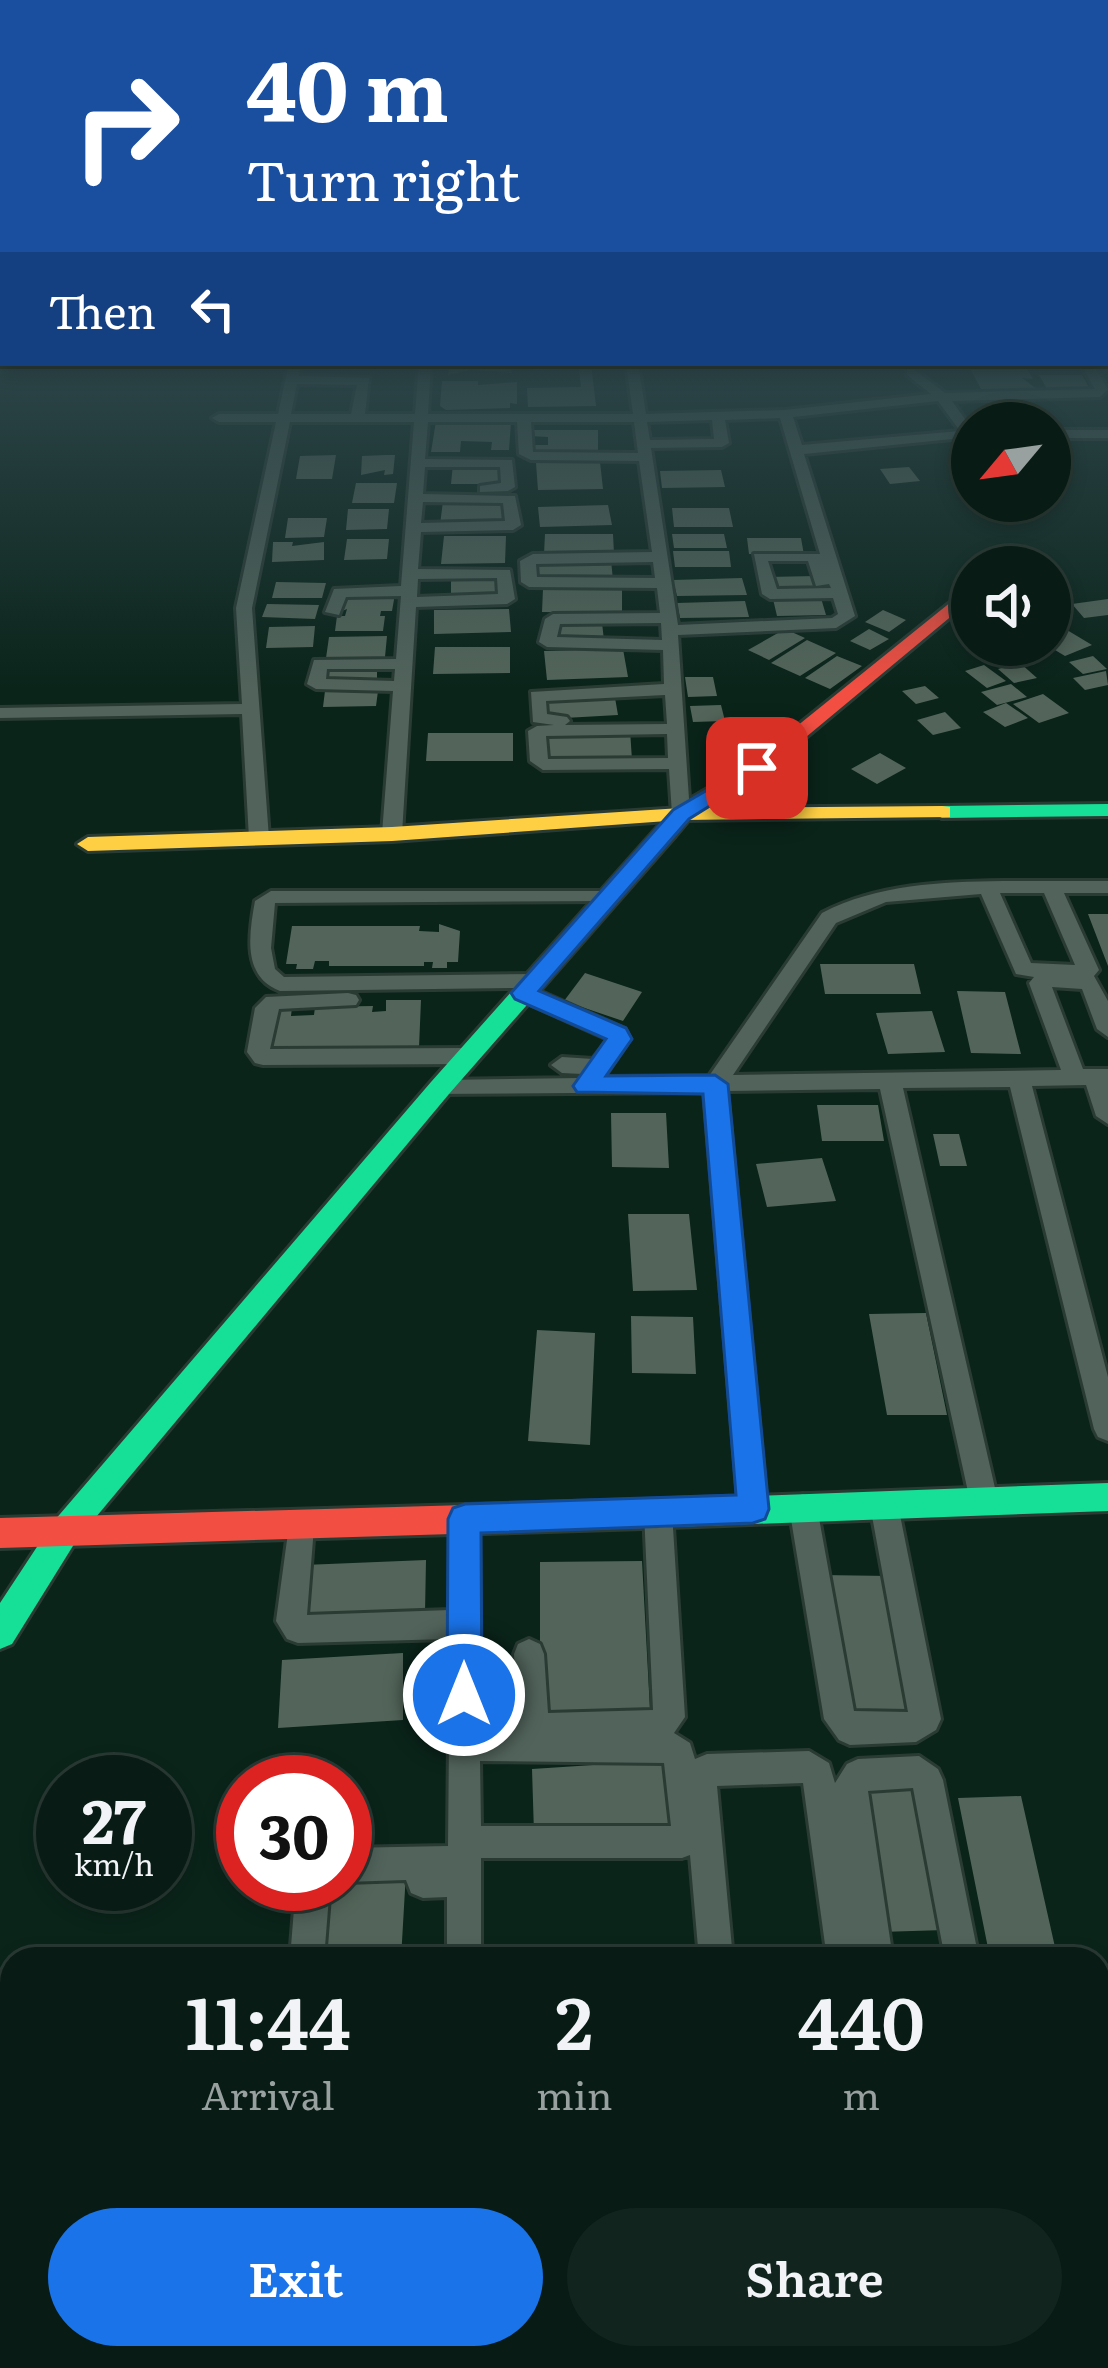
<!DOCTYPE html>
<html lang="en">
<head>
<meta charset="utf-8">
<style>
  body { margin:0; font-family:Literata,serif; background:#11241d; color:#f1f3f6; height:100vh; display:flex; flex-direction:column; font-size:45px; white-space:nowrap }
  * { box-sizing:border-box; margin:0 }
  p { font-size:39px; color:#98a1a0 }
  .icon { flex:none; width:66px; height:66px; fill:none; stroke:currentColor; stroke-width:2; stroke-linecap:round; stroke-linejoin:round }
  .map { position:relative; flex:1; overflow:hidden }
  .sheet { position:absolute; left:0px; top:1947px; width:1110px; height:423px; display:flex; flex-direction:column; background:#081b14; border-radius:36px 36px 0 0; box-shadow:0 6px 18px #0003,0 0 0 3px #293934 }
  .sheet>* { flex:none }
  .banner { position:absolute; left:0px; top:0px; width:1110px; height:366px; box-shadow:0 6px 18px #0003,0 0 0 3px #293934; background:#1a4fa0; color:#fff; overflow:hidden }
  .needle { width:78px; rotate:241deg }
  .controls { position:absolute; left:951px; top:402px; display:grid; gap:24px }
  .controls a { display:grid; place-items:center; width:120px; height:120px; border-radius:50%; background:#081b14; box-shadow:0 6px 18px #0003,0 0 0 3px #293934; font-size:60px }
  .speed { position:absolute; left:36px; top:1755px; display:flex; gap:24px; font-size:60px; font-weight:700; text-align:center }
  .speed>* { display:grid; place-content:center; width:156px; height:156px; border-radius:50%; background:#081b14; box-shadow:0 6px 18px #0003,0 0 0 3px #293934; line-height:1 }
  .speed small { font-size:30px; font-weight:400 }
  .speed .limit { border:18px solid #d22; background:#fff; color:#111 }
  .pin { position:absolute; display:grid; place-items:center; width:102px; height:102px; color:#fff; margin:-51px; border-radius:24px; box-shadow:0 6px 18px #0006 }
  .me { position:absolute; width:132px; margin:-66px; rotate:0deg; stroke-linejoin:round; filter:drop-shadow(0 0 9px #0008) }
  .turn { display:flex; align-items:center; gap:42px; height:252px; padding:0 48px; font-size:54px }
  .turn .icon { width:156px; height:156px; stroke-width:2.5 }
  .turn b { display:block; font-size:84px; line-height:102px }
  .then { display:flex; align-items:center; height:114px; padding:0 48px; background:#0003; gap:24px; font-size:45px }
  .eta { display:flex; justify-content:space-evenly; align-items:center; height:204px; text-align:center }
  .eta b { font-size:72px; font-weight:600; line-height:84px }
  .primary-button { display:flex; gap:24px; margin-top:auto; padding:24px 48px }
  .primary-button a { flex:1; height:138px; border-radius:72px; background:#1a73e8; color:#fff; font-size:48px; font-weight:600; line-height:138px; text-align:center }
  .primary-button a+a { background:#11241d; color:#f1f3f6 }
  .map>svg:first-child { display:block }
</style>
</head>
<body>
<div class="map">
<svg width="1108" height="2368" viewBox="0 0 1108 2368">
  <rect width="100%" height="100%" fill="#0a241a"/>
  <path fill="#53655a" d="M456,363h54l2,10 -41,-3 -23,5 1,-8 7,1z
    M532,363h59l5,43 -68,1 -1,-19 54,-1 -2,-18 -46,1z
    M1027,369l6,10 -11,-1 16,12 -56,1 -11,-21z
    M1039,375h43l8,14h-43z
    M442,381h36v4l39,-3v22l-7,-1v5l-64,2 -6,-4z
    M436,421l75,1 -2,28h-18l1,-8 -31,-1 -1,11h-29z
    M531,430h67v23h-68l1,-8h17v-8l-18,-1z
    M336,455l-4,24h-36l4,-23z
    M386,455h9l-2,19 -9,1 1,-5 -24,5 1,-19z
    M600,462l3,27 -65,1 -2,-27z
    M453,464h46v20h-48z
    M909,467l11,14 -30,3 -10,-15z
    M721,470l4,17 -63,1 -2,-17z
    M356,483h41l-3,20h-42z
    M443,501h62l-1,24h-64z
    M608,505l4,20 -72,2 -2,-20z
    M672,508h57l4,19h-59z
    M348,509h41l-2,20 -41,1z
    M288,518h39l-3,19 -39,1z
    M545,534h68l1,20h-70z
    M672,534h52l3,14h-53z
    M444,536h62l-1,27 -64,1z
    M747,538h54l3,17 -55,-1z
    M347,539h42l-2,20 -43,1z
    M273,542h20l-1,4 32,-4v18l-52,2z
    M673,551h56l2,16h-56z
    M611,560l2,20 -79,1 -1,-20z
    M496,575l1,21 -46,1v-21z
    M817,576l6,16 -52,1 -5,-16z
    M742,578l5,17 -70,1 -4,-16z
    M276,582l50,1 -4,15h-50z
    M543,589l79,1v23l-80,-1z
    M340,593l55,1 -3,17h-11l-1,5h5l-2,15h-48l2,-15h8l2,-7 -12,5z
    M821,598l5,17 -49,1 -4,-17z
    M1108,599v16l-24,3 -12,-14z
    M745,601l4,16 -69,1 -3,-15z
    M267,604l52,1 -4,14 -53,-2z
    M509,609l2,23 -77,2v-24z
    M883,610l23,10 -17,12 -24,-10z
    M554,622l48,1 2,17h-50z
    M1057,624l35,21 -27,11 -15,-9v-20z
    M315,626l-2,21 -47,1 3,-21z
    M785,629l20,9 -36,22 -21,-10z
    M869,629l20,10 -19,11 -20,-9z
    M387,636l-2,21 -59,1 3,-21z
    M807,640l29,13 -36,23 -29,-13z
    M435,647h75v26l-77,1z
    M623,649l5,28 -81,3 -3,-29z
    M837,656l25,10 -32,23 -25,-11z
    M1093,656l14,13 -24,5 -14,-12z
    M1020,663l17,15 -23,5 -16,-14z
    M377,665v18l-60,2 2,-18z
    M984,665l22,16 -19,7 -22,-17z
    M1106,671l2,14 -23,5 -12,-12z
    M685,677h28l4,19 -29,1z
    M1011,684l16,13 -30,8 -16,-13z
    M925,686l14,12 -23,6 -14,-13z
    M325,691h53l-2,15 -53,1z
    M614,692l4,23 -71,4 -4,-23z
    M1043,694l26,19 -30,10 -26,-19z
    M1006,703l22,15 -23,9 -22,-15z
    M721,705l4,16 -32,1 -3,-16z
    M945,712l16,16 -28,7 -16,-15z
    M630,730l2,30 -89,1 -1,-30z
    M428,733h85v28h-87z
    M880,753l26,15 -29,16 -26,-15z
    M1088,914h20v52z
    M439,924l21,7 -2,31h-11v6h-15l1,-6h-9v4h-95v-5h-14l-2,8h-17l1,-5h-11l6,-38h128l-1,5 20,1z
    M820,964h94l7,30h-96z
    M585,973l57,19 -19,29 -59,-20z
    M957,991l48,1 16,62 -50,-1z
    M386,1000h35l-2,48 -153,3 5,-43 21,-1 -1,9 23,-1 1,-8 58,-1 -1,6 14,-1z
    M932,1011l13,41 -57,2 -12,-41z
    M817,1105h61l6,36h-62z
    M611,1113h55l3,55 -57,-1z
    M933,1134h26l8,32h-27z
    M822,1158l14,43 -69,6 -11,-43z
    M628,1214h61l8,76 -64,1z
    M926,1313l21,102h-60l-18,-101z
    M631,1316l62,1 3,57 -64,-1z
    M537,1330l58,3 -5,112 -62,-4z
    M426,1560l-1,53 -125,4 4,-52z
    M642,1561l8,149 -110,1v-149z
    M821,1575l68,1 24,137 -68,2z
    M403,1653v67l-125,8 4,-68z
    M670,1760l3,74 -139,-1 -2,-64z
    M918,1789l27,141 -65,2 -23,-141z
    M1021,1796l36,160 -67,2 -32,-160z
    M345,1872h61l-5,87h-87l6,-75h25z"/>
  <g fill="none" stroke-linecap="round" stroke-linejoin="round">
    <defs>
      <path id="street" d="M289,363h12l-2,13 70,2 -4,36h50l4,-51h12l-3,51h205l-7,-51h12l8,51 139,-4 146,-16 -24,-19v-6l5,-1 33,25 150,-4 -15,-26h12l16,26 -8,8 -148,4 20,28v8l-168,17 51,162 -19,12 -158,7 12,179 -9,6 -9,-6 -3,-45 -126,1 -13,-9 -2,-30 9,-5 17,-1 -21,-3 -2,-30 133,-8 -1,-34 -116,-3 -8,-5 6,-23 8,-5 107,-1 -3,-25 -128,-1 -8,-5 -1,-21 13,-7 119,-2 -13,-91 -108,-1 -12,-6 -2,-32h-89l-3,37 87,1 3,27 -7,4 -28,1v-6l21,-3 -1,-16h-75l-2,27 92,2 6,29 -8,5 -92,2 -3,37 92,1 5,29 -8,5 -91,3 -14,227 -10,6 -10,-6 11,-143 -77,-2 -9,-5 7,-24 82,-1 5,-63 -55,1 -7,18 -14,-3 9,-23 67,-3 13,-164h-124l-38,186 17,230 -10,6 -10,-6 -7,-124 -242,4v-10l242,-4 -6,-96 40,-186h-57l-7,-4 7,-4h59zM297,384l60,1 -6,29h-60zM938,401l22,30 -158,14 -9,-28zM780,418l40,136h-66l8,40 8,5 63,-1 5,16 -6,4 -154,7 -27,-177 71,-1 7,-4 -4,-23zM712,420l2,19 -64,1 -3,-18zM531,422h103l4,31 -105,-1zM423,502l80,1 2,18 -84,2zM768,561h40l8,25 13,-2 2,4 -54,1zM653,562l2,16 -118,-1 -1,-13zM497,578l1,16 -81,3 1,-18zM661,623l1,17 -105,-3 3,-13zM327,669h68l-1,12 -68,-2zM665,695l2,29 -102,1 5,-4 -3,-4 -20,-3 -1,-13zM667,734l1,24 -120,1 -2,-23z
        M1050,430h58v8h-58z
        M1003,881h105v12h-44l35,77 -5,6 14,25v36l-11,-8 -15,-40 -30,-2 31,82h25v55l-12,-8 -10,-31 -54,1 76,291v64l-10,-4 -4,-8 -84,-342 -107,1 95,413 -4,9 -10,4 -10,-4 -4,-9 -90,-412 -153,2 40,418 -4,9 -10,4 -10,-4 -4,-9 -35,-417 -272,2 -3,-6 3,-6 8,-2 140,-2 2,-4 -20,-1 -11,-8 11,-8 31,2 15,-20 -92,-41 -3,-5 3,-5 -236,3c-38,-14 -31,-57 -25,-90l16,-10h347l3,4 -10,6 -336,2 -4,45 4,21 9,8 250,-3 11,7 -13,7 93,41 5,10 -26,38 105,-1 113,-163c56,-29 119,-31 181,-32zM1000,893h44l31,72 -44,-2zM981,894l35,80 18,3 -5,6 32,87 -328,5 103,-152 50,-21z
        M348,993l8,2 3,5 -3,5 -77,4 -9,40 199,-1 11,8 -11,8 -206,1 -8,-2 -8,-11 8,-44 11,-11z
        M884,1492l10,4 4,9 43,214 -5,11 -20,12 -66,3 -11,-5 -15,-21 -35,-212 4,-9 10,-4 10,4 4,9 37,204 54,1 -38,-207 4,-9z
        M658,1499l10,4 4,9 13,205 -11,16 16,10 5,16 12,-5 102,-3 20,12 6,20 12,-19 11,-5 61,-3 19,13 5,11 36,179h-34l-32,-171 -45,3 25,168h-66l-24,-176 -86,3 16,173h-34l-9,-104 -8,3h-201v101h-34v-62l-24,1 -12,-5 -5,-13 -61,2v-34l103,-2 2,-207 -152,4 -11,-4 -11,-18 14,-103 10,-4 10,4 4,9 -7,88 143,-5 1,-91 4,-9 10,-4 10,4 4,9 2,210 4,-10 32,-5 -3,-60 4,-10 11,-5 11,5 4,10 4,59 105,-3 -9,-198 4,-9zM480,1761l184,2 7,63h-190z
        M296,1884h34l-6,75h-34z
        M1108,2008v36l-10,1v-36z
        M342,2358h40v10h-40z
        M509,2358h75l1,10h-76z
        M715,2358h40l1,10h-40z"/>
      <path id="fast" d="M1108,804v12l-166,2 -11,-6 11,-6z
        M666,825l11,7 -3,5 -225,257 -373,447 -64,103 -12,5v-46l54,-82 377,-439 227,-255z
        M1108,1483v28l-465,17 -11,-4 -5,-10 5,-10 11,-4z"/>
      <path id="slow" d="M942,806l8,1v10l-269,3 -289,21 -304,10 -11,-7 11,-7 304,-10 289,-19z"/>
      <path id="jam" d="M972,585v14l-208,173 -75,47 -15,18h-16l-3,-5 18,-23 77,-45z
        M643,1500l11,4 5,10 -5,10 -11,4 -643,20v-30z"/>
    </defs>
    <use href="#street" stroke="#2a3b34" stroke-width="6"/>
    <use href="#fast" stroke="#2a3b34" stroke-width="6"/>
    <use href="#slow" stroke="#2a3b34" stroke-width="6"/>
    <use href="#jam" stroke="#2a3b34" stroke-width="6"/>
    <use href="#street" fill="#51635b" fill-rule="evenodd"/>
    <use href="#fast" fill="#16e098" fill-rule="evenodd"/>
    <use href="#slow" fill="#ffcf43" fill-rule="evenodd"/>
    <use href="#jam" fill="#f24e42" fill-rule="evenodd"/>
  </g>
  <linearGradient id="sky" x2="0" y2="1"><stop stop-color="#06140e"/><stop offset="0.52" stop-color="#2d4549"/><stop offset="1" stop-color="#2d4549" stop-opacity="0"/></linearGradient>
  <rect width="1108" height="689" fill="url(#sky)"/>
  <path fill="#1a73e8" stroke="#114b97" stroke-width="3" d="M757,761l7,2v9l-75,47 -150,172 87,37 6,11 -26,37 109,-1 13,9 41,425 -4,10 -12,4 -272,10 1,162 -5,12 -13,5 -12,-5 -5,-12 1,-176 5,-11 12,-4 271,-9 -33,-401 -126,-2 -4,-6 33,-47 -91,-40 -4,-6 162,-183z"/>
</svg>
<div class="controls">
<a><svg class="needle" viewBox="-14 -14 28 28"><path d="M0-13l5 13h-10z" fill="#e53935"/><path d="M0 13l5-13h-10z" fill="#98a1a0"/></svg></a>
<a><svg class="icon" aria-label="sound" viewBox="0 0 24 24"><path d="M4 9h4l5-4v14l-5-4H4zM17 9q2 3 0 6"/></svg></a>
</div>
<div class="speed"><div>27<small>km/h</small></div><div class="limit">30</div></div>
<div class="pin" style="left:757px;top:768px;background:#d93025"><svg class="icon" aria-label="arrive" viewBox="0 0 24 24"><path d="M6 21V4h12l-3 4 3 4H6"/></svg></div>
<svg class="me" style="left:464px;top:1695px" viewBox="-20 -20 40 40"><circle r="17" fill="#1a73e8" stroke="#fff" stroke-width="3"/><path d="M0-11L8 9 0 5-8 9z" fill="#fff"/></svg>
<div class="banner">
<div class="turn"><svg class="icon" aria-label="right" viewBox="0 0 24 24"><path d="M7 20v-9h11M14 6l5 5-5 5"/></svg><div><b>40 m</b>Turn right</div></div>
<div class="then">Then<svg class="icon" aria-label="left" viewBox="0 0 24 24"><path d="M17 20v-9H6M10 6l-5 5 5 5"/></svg></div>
</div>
<section class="sheet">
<div class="eta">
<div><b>11:44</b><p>Arrival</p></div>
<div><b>2</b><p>min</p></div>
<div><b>440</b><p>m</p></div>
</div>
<div class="primary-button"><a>Exit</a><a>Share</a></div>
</section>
</div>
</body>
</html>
